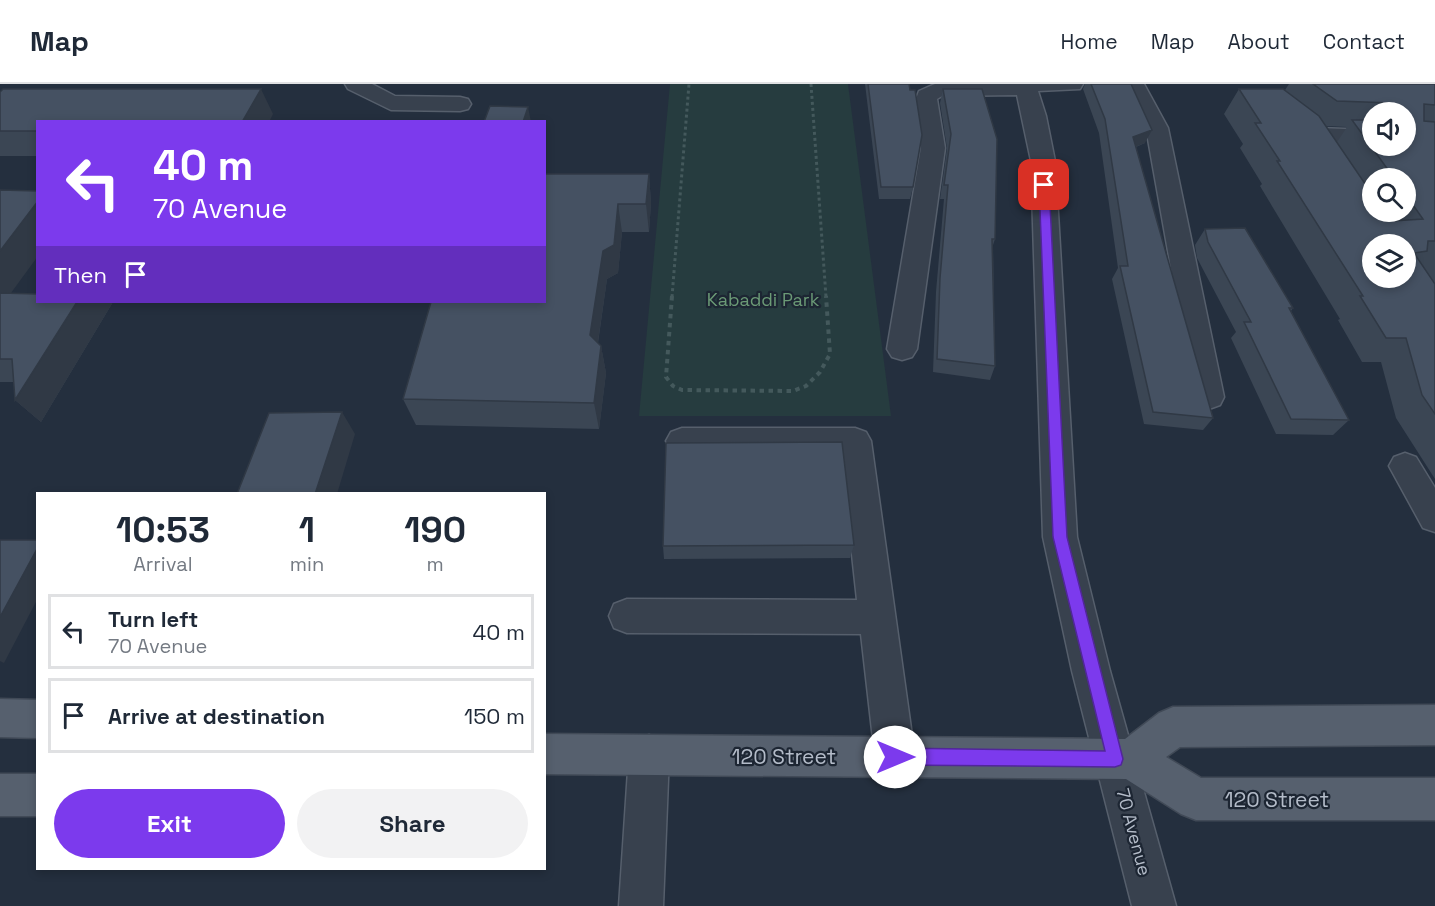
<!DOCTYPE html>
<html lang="en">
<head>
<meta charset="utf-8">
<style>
  body { margin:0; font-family:"Space Grotesk",sans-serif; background:#f2f2f3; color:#1f2937; height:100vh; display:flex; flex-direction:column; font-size:22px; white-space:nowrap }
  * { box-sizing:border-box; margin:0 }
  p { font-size:20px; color:#747a83 }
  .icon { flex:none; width:33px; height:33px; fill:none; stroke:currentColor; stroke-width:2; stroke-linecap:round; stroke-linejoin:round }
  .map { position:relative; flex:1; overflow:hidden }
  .side { position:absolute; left:36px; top:408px; width:510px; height:378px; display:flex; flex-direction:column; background:#fff; border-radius:0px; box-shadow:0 3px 9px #0003 }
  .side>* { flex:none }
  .hud { position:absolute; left:36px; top:36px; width:510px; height:183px; border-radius:0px; box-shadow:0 3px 9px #0003; background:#7c3aed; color:#fff; overflow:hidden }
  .tools { position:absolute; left:1362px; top:18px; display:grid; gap:12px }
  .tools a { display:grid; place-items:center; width:54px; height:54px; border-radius:50%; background:#fff; box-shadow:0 3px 9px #0003; font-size:30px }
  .pin { position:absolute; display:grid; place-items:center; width:51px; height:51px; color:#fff; margin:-26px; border-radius:12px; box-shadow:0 3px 9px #0006 }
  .me { position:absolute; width:66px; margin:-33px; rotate:90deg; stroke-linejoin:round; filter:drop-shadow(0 0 4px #0008) }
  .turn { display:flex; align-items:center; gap:21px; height:126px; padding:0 18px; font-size:27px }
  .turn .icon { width:78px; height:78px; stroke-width:2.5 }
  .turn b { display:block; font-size:42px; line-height:51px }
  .then { display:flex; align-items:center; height:57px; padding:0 18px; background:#0003; gap:12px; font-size:22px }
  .eta { display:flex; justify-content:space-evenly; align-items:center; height:102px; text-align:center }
  .eta b { font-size:36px; font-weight:800; line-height:42px }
  .primary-button { display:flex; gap:12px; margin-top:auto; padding:12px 18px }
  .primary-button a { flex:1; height:69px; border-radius:36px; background:#7c3aed; color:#fff; font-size:24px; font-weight:800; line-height:69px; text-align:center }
  .primary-button a+a { background:#f2f2f3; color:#1f2937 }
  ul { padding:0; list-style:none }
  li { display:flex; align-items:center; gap:18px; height:75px; margin:0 12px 9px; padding:0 6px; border:3px solid #e0e1e3; border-radius:0px }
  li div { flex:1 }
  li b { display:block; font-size:22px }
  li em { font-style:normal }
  header { display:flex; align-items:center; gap:36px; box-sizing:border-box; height:84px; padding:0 30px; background:#fff; border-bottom:2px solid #e0e1e3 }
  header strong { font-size:28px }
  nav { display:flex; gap:33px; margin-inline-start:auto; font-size:21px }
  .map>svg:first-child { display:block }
</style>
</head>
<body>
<header>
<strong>Map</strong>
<nav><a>Home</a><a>Map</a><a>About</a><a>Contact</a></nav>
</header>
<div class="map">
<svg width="1435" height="822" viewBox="0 0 1435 822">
  <rect width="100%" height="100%" fill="#242f3e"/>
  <path fill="#263c3f" d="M670,0h178l43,332h-252z"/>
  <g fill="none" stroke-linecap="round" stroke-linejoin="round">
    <defs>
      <path id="minor" d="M345,0h27l23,12 65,1 8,2 3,5 -3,5 -8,2 -69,-1 -43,-21z
        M935,0h148l-3,5 -42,2 8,25 9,45 22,376 33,134 66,235h-44l-60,-235 -29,-134 -12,-376 -14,-66 -75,1 -5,3 8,49 -28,201 -5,8 -10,3 -10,-3 -5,-8 34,-201 -7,-44 5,-13z
        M1122,0h22l24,44 56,269 -4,8 -11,4 -11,-4 -4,-8 -48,-269z
        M1292,29l8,2 19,13 53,2v14l-67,-4 -24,-20 3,-5z
        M682,344h173l11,4 5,9 44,316 -6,14 -14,6 -14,-6 -6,-14 -14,-123 -234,-1 -13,-5 -5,-12 5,-12 13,-5 230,1 -16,-146h-159l-11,-4 -5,-9 5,-9z
        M1405,369l11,4 19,31v44l-12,-4 -34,-62 5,-9z
        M649,651l14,6 6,14 -6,151h-44l10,-151 6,-14z"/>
      <path id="major" d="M0,615l38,1v38l-38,-1z
        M1435,621v40l-255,2 -14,10 35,21h234v42h-239l-15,-6 -55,-35 -582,-5v-40l581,5 34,-26 14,-6z
        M0,690h38v42h-38z"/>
    </defs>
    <use href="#minor" stroke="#565f6c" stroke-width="3"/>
    <use href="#major" stroke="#414a57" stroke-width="3"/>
    <path stroke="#44595c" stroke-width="3" stroke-dasharray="3 3" stroke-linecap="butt" d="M811,0l15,213
      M672,213l17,-213"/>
    <path stroke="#44595c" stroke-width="4" stroke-dasharray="4.5 4.5" stroke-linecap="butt" d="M672,212l-6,81 7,9 9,4 111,1 13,-5 14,-14 10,-18 -4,-58"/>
    <use href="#minor" fill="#38414e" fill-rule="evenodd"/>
    <use href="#major" fill="#56606e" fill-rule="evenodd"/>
  </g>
  <path fill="#3b4654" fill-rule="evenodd" d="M865,0h44l4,103 -3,12h-31z
    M1085,0h46l14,59 -9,4 77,271 -10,12 -59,-6 -32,-145 6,-11 -19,-135 -16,-44z
    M1289,0h146v395l-39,-61 -15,-56h-19l-24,-42 2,-1 -80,-133 2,-2 -22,-36 3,-4 -19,-30 15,-25 46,1zM1372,28h34l-34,34zM1326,42l21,1 -10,15zM1372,94h34v34h-34z
    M943,5l52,150 -2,6 2,121 -5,14 -57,-8 3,-80 8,-93h-4l7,-51 -7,-45z
    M0,8l273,22 -235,8v34h-38z
    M544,90h105l2,29 -2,29h-27l-4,41 -11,6 -9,64 3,3 5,27 -7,56 -183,-4 -13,-26z
    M0,106l10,103 28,9h75l-72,120 -26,-22 -1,-18h-14z
    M1205,145l88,79 -2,3 58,109 -16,15 -57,-1 -45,-96 5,-6 -39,-74 -2,-13z
    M854,461l-4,13 -186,1 -1,-13z"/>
  <path fill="#303945" d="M261,5l12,25 -4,8h-27z
    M528,23l3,15h-8z
    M1152,46l-7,13 -18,7 6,-13z
    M649,90l2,29 -2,29 -3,-28z
    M38,117v55l-38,52v-57z
    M618,120l4,28 -4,41 -11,6 -12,83 -5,-27 13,-84z
    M77,218h36l-72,120 -26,-22z
    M601,262l5,27 -7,56 -5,-26z
    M342,328l13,22 -18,60h-22z
    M38,463v51l-34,65 -4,-2v-44z"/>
  <path fill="#455162" stroke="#303945" stroke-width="1.5" fill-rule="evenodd" d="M868,0h41l1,6h5l7,45 -9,52h-32z
    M1091,0h40l21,46 -19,7 80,281 -60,-6 -33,-146h8l-23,-147z
    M1313,0h122v21l-11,-1v17l11,1v119h-7l-1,10 -13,2 21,31v130l-13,-19 -16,-57h-20l-26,-42h3l-86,-135h3l-25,-38h6l-22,-34h44l36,27 53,78v18h13l7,9 31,-2 -17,-24v-17h-12l-42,-58h20v26h34v-34h-13l-1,-9 -55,-2zM1372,160h34v34h-34z
    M3,5h258l-19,33h-204v9h-38v-39z
    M943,5h39l15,50 -2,100h-3l3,127 -58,-7 3,-81 8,-93h-4l7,-51z
    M490,22l38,1 -5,15h-39z
    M544,90h105l-3,30h-28l-4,41 -11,6 -13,84 11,11 -7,57 -191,-4 28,-97h113z
    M0,106l38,1v10l-38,50z
    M1245,144l48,80h-4l60,112 -58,-1 -47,-97h7l-43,-80 -3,-13z
    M0,209l38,1v8h39l-62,98 -3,-41h-12z
    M342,328l-27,82h-78l32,-81z
    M842,358l12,103 -191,1 3,-103z
    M0,456h38v7l-38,70z"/>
  <path fill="#7c3aed" stroke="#51269a" stroke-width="1.5" d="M1044,98l5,3 18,352 56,222 -2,6 -6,2 -220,-2 -6,-2 -3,-6 3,-6 6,-3 210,3 -52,-214 -14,-352z"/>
  <g text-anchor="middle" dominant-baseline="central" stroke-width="4.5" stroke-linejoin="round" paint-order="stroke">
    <g font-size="18" fill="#6b9a76" stroke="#1d2633">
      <text x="763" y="215">Kabaddi Park</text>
    </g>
    <g font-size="18" fill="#b4bcc9" stroke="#1d2633">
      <text transform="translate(1134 748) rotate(75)">70 Avenue</text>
    </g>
    <g font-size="21" fill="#b4bcc9" stroke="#1d2633">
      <text x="784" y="672">120 Street</text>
      <text x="1277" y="715">120 Street</text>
    </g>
  </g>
</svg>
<div class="tools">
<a><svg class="icon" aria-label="sound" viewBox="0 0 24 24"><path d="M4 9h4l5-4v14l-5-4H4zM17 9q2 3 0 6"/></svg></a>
<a><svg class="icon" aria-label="search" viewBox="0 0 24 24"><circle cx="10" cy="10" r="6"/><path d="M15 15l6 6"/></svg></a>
<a><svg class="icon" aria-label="layers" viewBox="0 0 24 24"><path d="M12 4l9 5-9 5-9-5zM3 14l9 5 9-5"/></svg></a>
</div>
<div class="pin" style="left:1044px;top:101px;background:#d93025"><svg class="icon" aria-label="arrive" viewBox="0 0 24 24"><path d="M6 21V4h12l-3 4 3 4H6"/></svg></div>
<svg class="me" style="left:895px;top:673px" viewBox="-20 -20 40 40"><circle r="19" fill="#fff"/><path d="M0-13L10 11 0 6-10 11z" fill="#7c3aed"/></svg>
<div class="hud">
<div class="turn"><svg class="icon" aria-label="left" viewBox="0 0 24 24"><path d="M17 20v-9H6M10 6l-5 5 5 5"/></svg><div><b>40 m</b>70 Avenue</div></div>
<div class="then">Then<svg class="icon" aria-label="arrive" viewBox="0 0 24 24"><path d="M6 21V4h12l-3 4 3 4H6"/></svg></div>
</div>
<section class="side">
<div class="eta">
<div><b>10:53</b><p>Arrival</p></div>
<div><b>1</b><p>min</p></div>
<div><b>190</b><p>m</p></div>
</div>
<ul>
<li><svg class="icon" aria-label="left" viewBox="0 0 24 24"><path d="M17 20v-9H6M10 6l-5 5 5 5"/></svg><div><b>Turn left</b><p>70 Avenue</p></div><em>40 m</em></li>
<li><svg class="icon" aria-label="arrive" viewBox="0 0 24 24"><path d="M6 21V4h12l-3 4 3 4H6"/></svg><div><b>Arrive at destination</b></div><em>150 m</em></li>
</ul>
<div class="primary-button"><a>Exit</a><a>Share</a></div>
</section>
</div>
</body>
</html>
